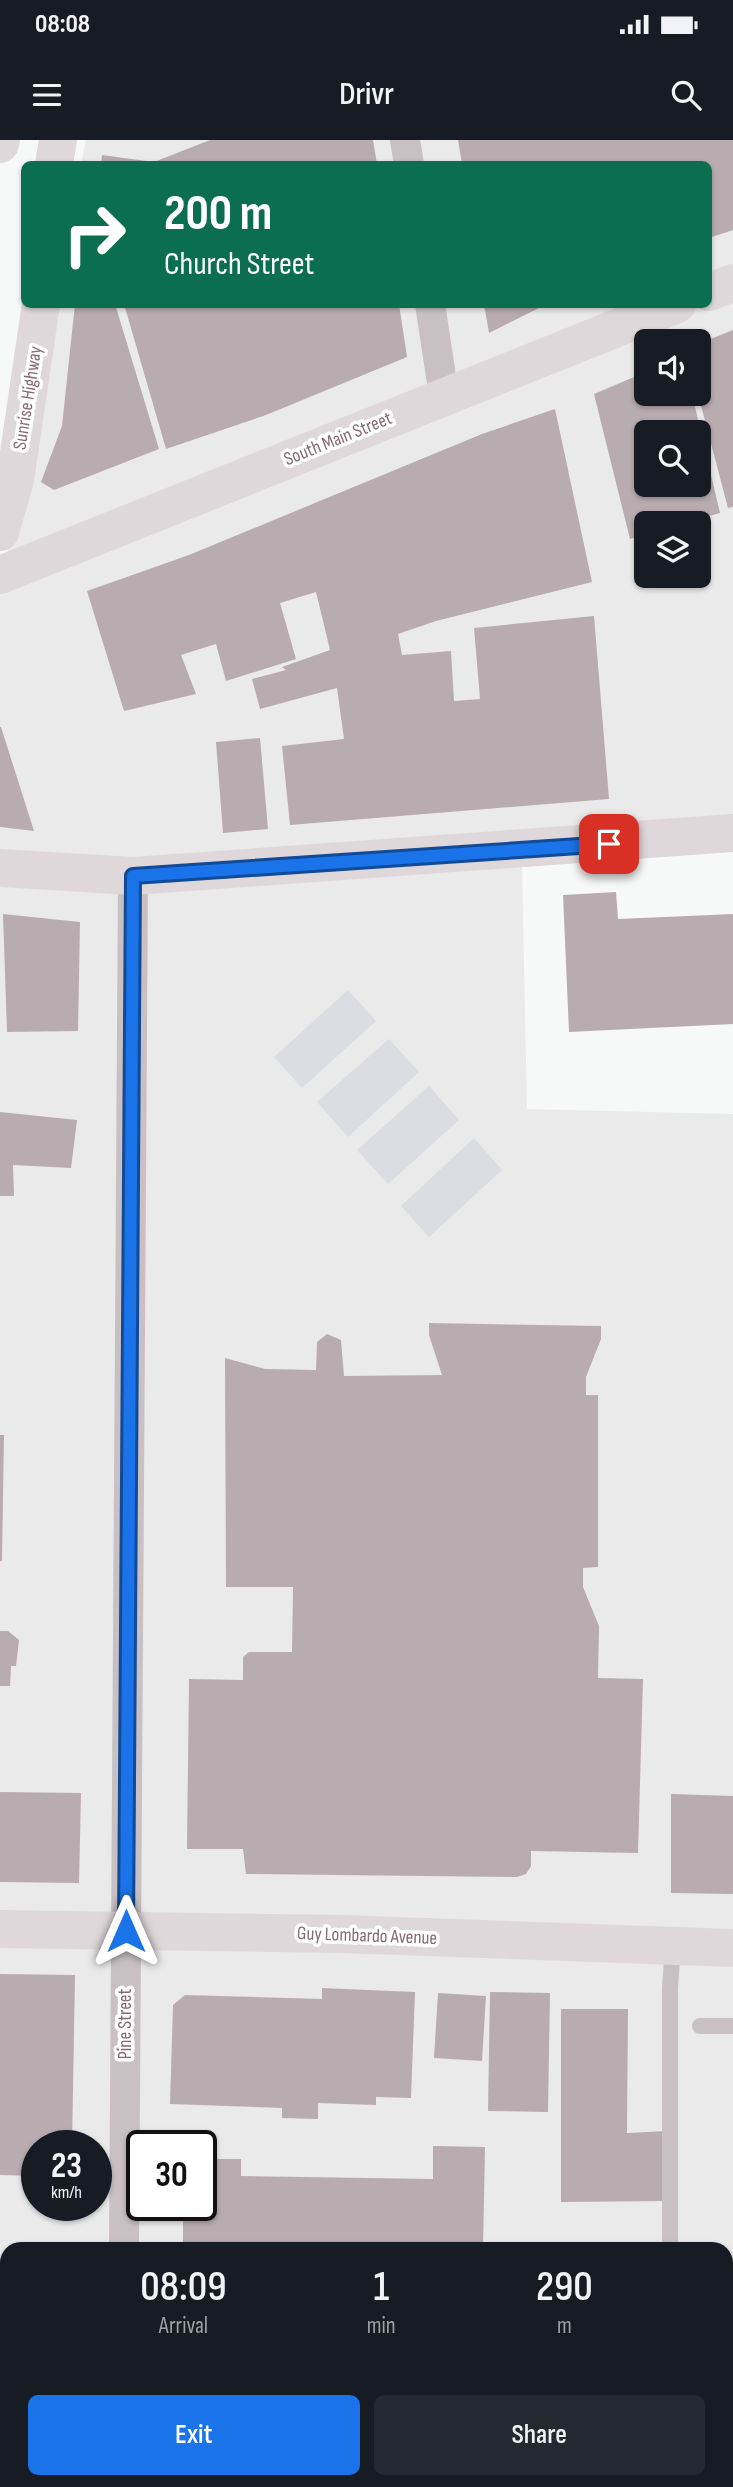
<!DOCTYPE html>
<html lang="en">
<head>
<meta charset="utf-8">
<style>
  body { margin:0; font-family:"Sofia Sans Condensed",sans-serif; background:#242831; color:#f1f3f6; height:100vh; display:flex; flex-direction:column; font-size:26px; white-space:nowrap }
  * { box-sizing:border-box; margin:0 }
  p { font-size:23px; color:#9ea1a6 }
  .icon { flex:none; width:38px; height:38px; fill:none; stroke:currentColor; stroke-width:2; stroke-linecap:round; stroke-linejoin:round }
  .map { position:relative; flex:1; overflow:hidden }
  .panel { position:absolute; left:0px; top:2102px; width:733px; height:247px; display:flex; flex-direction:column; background:#171b24; border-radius:21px 21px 0 0; box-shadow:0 2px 5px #0004 }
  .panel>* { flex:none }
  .guide { position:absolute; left:21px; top:21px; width:691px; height:147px; border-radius:10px; box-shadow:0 2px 5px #0004; background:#0b6e4f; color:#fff; overflow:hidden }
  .tools { position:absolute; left:634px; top:189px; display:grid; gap:14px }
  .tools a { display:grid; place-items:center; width:77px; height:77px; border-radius:10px; background:#171b24; box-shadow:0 2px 5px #0004; font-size:35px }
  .speed { position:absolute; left:21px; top:1990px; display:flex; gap:14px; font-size:35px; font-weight:700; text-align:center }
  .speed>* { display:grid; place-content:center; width:91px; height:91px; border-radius:50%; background:#171b24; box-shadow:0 2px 5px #0004; line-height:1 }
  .speed small { font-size:18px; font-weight:400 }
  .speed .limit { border:4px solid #111; border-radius:10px; background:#fff; color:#111 }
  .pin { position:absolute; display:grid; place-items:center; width:60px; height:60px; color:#fff; margin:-30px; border-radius:14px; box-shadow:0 4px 10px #0006 }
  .me { position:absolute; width:77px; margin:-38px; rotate:0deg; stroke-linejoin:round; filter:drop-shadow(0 0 5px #0008) }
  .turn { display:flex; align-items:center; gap:24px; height:147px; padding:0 28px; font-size:32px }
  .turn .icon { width:91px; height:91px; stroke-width:2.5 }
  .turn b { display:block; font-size:49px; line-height:60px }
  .eta { display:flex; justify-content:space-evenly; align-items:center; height:119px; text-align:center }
  .eta b { font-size:42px; font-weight:600; line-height:49px }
  .primary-button { display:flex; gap:14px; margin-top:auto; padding:14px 28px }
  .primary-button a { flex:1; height:80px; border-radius:10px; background:#1a73e8; color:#fff; font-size:28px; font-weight:600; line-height:80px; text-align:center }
  .primary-button a+a { background:#242831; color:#f1f3f6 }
  .status { display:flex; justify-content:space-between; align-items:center; height:49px; padding:0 35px; background:#171b24; direction:ltr }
  .status svg { height:19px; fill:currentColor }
  header { display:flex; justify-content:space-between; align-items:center; height:91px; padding:0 28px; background:#171b24; font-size:32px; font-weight:600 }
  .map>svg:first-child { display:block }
</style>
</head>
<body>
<div class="status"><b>08:08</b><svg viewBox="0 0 49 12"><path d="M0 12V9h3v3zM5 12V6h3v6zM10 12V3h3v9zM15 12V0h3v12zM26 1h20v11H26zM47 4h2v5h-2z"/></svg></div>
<header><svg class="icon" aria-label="menu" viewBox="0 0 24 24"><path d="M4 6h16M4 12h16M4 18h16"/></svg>Drivr<svg class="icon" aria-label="search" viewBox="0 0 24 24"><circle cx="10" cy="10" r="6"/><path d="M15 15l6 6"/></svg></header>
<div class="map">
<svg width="733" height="2347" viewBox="0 0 733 2347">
  <rect width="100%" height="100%" fill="#f7f9f9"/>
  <path fill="#eaeaea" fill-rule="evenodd" d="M86,0h647v689l-211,37 5,243 206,5v1373h-733v-1912l18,-55 38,-215 653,-1v-140h-628zM646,201h52v53h-52zM646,292h52v53h-52zM646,383h52v53h-52zM37,2006h59v59h-59zM142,2006h59v59h-59zM7,2109h719v233h-719z"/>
  <path fill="#dcdde3" d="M348,850l28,31 -74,67 -28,-31z
    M389,899l30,33 -71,65 -31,-35z
    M429,946l30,34 -71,64 -31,-34z
    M474,998l28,32 -73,67 -28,-31z"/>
  <path fill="#b9acb0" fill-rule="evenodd" d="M210,0h163l4,24h-276l1,-9 52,7z
    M458,0h275v90l-24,8v-74h-247z
    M75,164h40l44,145 -105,41 -13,-8 21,-56z
    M124,164h275l8,53 -141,58 -100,34z
    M484,164h63l-58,29z
    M733,190v177l-5,1 -30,-114v-50z
    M646,232v22h46l28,119 -36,10h-38v11l-16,5 -36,-145zM646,292h52v53h-52z
    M555,269l37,173 -156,39 -38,13 4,21 49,-4 3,50 26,-2 -6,-71 120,-12 15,183 -319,26 -8,-79 62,-7 -7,-51 -77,21 -8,-30 34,-9 -4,-3 48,-17 -14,-58 -36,11 16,56 -70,22 -10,-37 -35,11 15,39 -72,17 -37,-120 102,-36 293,-121z
    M0,587h1l33,104 -34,-4z
    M260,598l8,91 -45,4 -7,-91z
    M616,752l2,27 115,-5v110l-164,8 -6,-137z
    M3,774l77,8 -2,109 -71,1z
    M0,972l77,8 -6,48 -58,-3 1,31h-14z
    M429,1183l172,3v13l-15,38v18h12v172l-15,1v19l16,39 -1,52 45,1 -5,174 -107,-2v15l-5,8 -9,3 -271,-3 -3,-25h-56l2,-170 54,1v-23l6,-5h43l1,-65h-67l-1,-229 40,11 51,1 1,-28 10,-8 14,6 3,36 98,-1 -13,-40z
    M0,1295h4l-2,126h-2z
    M0,1491h8l11,9 -3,26h-5l-1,20h-10z
    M0,1652l81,1 -2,90 -79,-1z
    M671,1654l62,2v98l-62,-1z
    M0,1834l75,1 -3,171h-35v30l-37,-1z
    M322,1848l93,4 -4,106 -35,-1v8l-58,-2v16l-36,-1v-10l-112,-4 3,-99 12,-10 137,4z
    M490,1852l60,1 -2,119 -60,-1z
    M438,1853l48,3 -4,65 -48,-3z
    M561,1869h67l-1,124 40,-2v70l-106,1z
    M433,2006l52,1 -2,102h-300v-30h-6v-14h24v-46h40v17l192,3z
    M0,2119h7v58h-7z
    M189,2342h85v5h-85z"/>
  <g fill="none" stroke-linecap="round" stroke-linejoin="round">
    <path stroke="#c9c0c3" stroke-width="16" d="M700,1886h33
      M670,2109v-261l3,-43
      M726,2177h7"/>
    <path stroke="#c9c0c3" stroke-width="30" d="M405,0l4,24
      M430,164l14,92
      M124,2109l9,-1373
      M123,2347v-5"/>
    <path stroke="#dfd8da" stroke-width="38" d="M709,152l24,-9
      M0,435l677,-271
      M0,728l133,8 600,-43
      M0,1789l341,5 392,14"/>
    <path stroke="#dfd8da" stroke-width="38" d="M0,4l1,-4
      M54,24l4,-24
      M0,392l15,-52 26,-176"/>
  </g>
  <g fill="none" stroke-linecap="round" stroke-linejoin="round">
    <defs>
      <path id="route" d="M126,1791l7,-1055 476,-32"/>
    </defs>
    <use href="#route" stroke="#114b97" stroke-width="18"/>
    <use href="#route" stroke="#1a73e8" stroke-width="12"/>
  </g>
  <g text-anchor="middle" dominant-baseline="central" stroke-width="7" stroke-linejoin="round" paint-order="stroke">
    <g font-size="19" fill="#876a72" stroke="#fff">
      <text transform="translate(28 258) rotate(-81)">Sunrise Highway</text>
      <text transform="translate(338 299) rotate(-22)">South Main Street</text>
      <text transform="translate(367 1796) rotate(2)">Guy Lombardo Avenue</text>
      <text transform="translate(125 1884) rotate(-90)">Pine Street</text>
    </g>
  </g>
</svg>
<div class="tools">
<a><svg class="icon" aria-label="sound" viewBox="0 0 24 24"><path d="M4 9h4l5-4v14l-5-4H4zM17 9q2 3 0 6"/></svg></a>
<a><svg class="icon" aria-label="search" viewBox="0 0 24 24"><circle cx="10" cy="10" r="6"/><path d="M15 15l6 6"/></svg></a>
<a><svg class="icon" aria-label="layers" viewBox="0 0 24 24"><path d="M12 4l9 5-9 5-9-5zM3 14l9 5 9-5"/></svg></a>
</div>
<div class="speed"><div>23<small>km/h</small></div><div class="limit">30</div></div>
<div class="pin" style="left:609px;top:704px;background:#d93025"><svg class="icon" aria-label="arrive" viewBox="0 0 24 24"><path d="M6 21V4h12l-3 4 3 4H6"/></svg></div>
<svg class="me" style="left:126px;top:1791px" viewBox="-20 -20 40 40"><path d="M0-17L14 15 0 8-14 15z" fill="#1a73e8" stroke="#fff" stroke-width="4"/></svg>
<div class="guide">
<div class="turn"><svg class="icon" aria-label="right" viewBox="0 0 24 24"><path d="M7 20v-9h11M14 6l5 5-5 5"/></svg><div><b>200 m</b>Church Street</div></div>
</div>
<section class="panel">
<div class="eta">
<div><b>08:09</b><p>Arrival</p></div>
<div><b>1</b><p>min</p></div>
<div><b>290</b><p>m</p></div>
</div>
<div class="primary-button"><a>Exit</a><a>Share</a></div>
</section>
</div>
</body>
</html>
